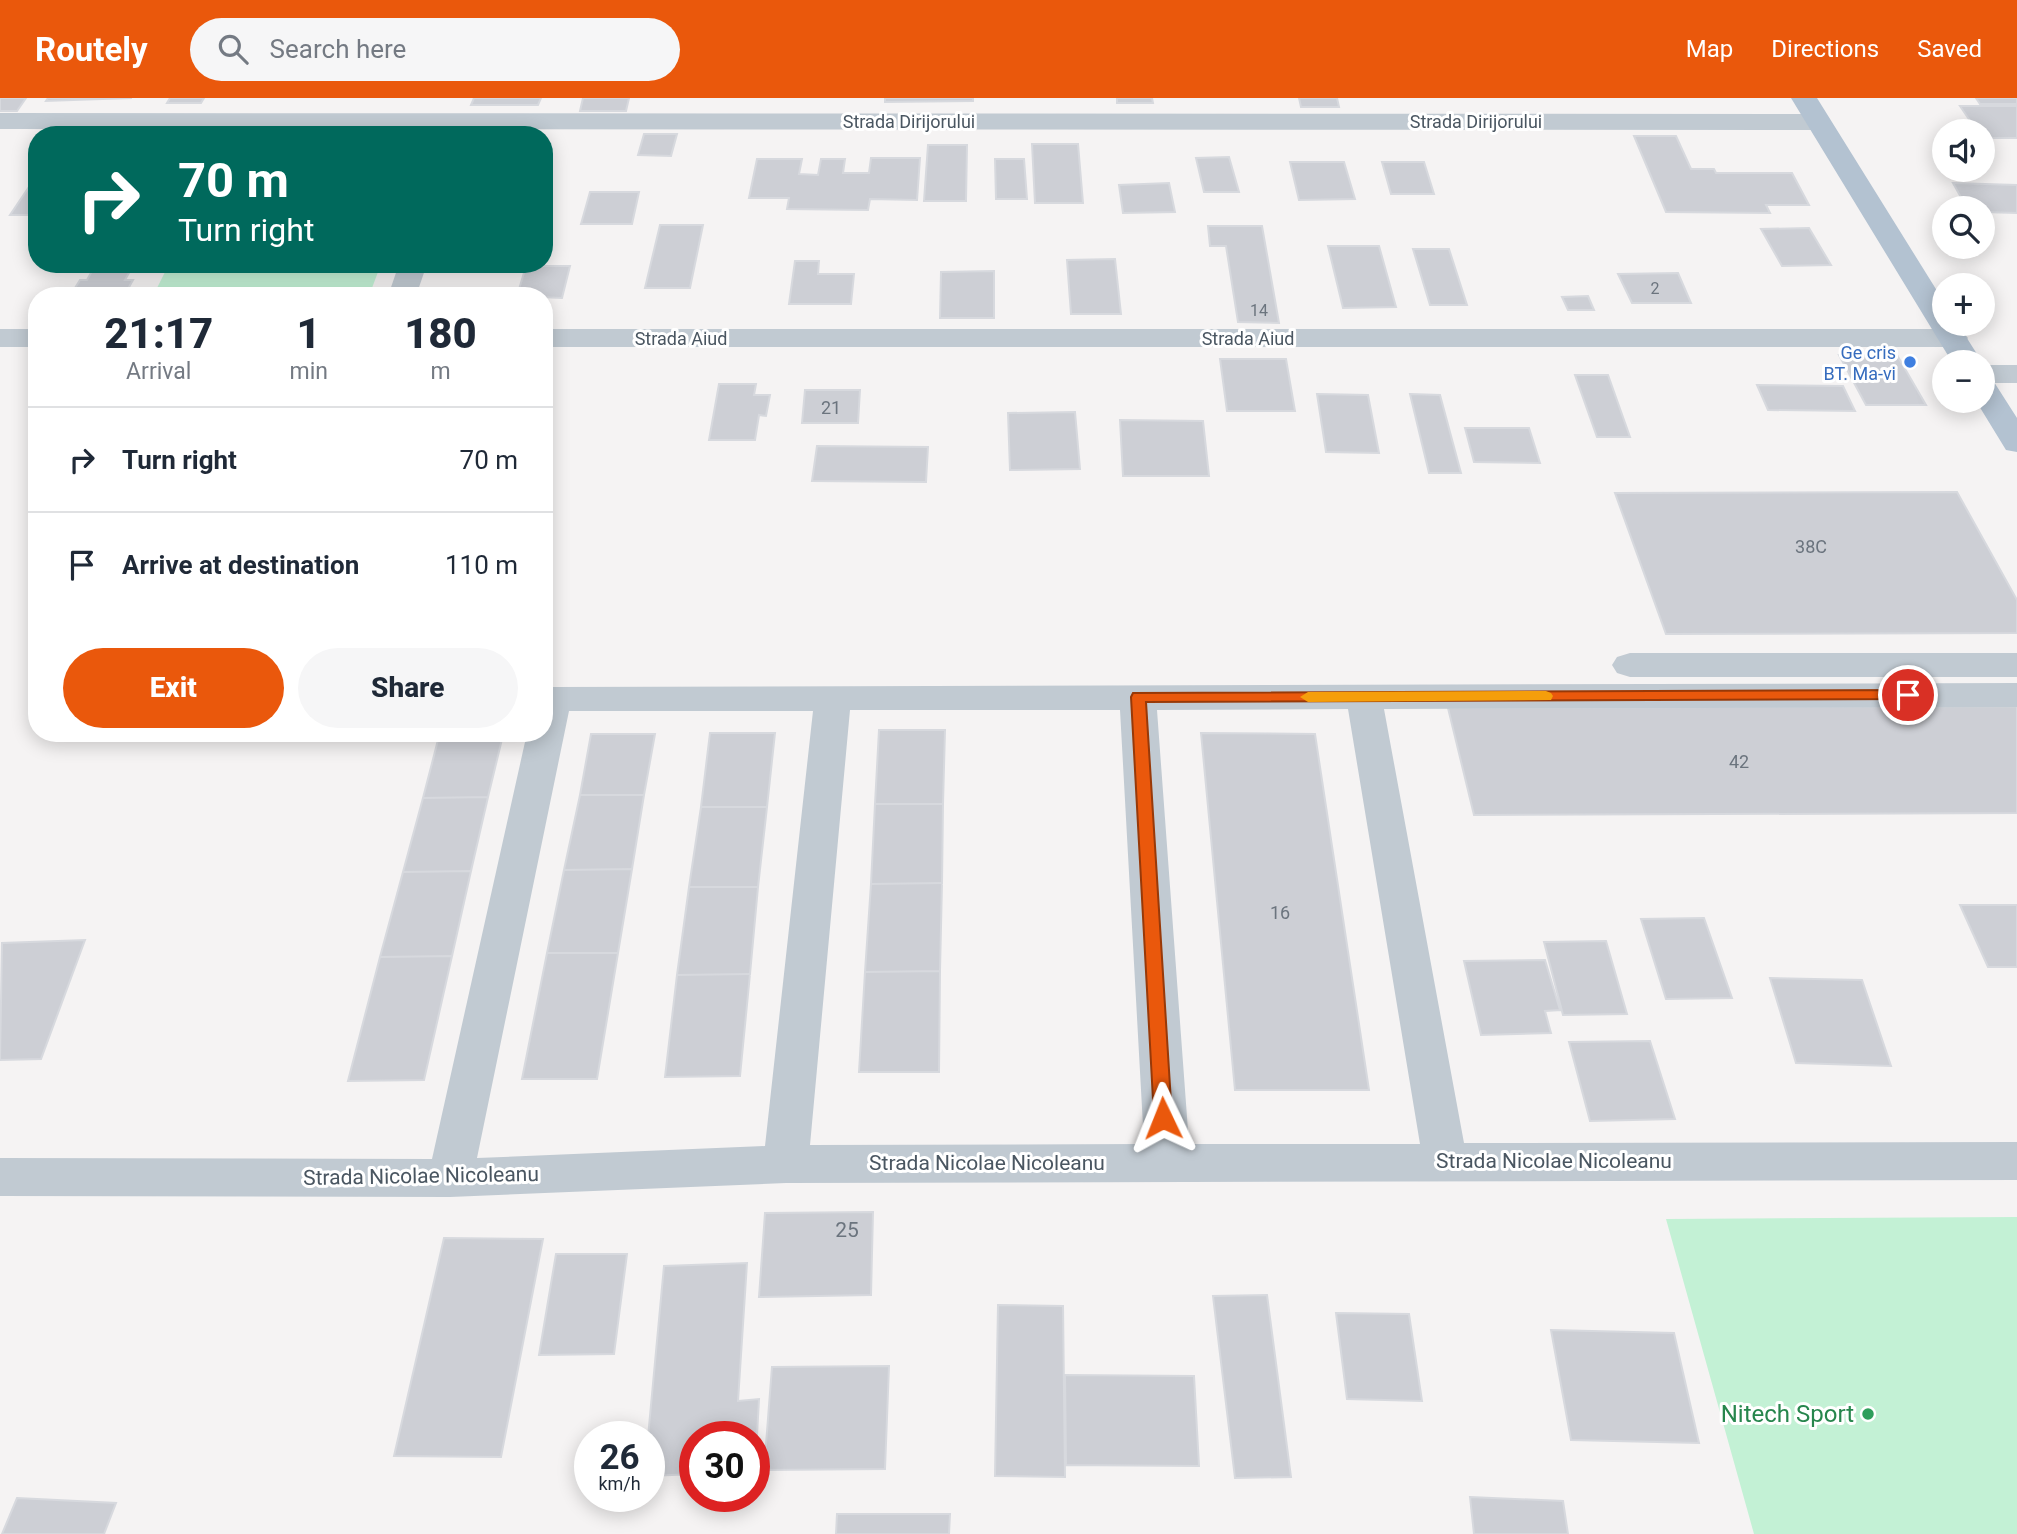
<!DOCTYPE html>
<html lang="en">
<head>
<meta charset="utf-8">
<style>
  body { margin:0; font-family:Roboto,sans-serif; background:#f6f6f7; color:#1f2937; height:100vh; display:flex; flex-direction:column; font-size:26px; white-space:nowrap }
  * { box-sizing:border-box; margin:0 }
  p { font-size:23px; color:#747a83 }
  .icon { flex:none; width:38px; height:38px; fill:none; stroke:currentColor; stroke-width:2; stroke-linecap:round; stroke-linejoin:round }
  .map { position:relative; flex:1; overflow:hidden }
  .side { position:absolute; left:28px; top:189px; width:525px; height:455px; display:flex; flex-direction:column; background:#fff; border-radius:28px; box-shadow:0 4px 18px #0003 }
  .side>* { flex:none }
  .top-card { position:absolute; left:28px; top:28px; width:525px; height:147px; border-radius:28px; box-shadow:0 4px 18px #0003; background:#00695c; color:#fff; overflow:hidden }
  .controls { position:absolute; left:1932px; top:21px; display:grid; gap:14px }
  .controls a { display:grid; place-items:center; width:63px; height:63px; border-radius:50%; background:#fff; box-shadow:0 4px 18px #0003; font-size:35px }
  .speed { position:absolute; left:574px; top:1323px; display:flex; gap:14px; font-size:35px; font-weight:700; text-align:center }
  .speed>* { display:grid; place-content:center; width:91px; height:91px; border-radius:50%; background:#fff; box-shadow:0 4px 18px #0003; line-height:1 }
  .speed small { font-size:18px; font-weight:400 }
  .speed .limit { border:10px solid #d22; background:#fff; color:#111 }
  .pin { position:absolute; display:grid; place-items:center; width:60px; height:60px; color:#fff; margin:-30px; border:4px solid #fff; border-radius:50%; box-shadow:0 2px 7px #0007 }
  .me { position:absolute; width:77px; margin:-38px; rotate:358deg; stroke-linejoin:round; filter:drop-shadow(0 0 5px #0008) }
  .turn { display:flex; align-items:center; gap:24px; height:147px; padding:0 35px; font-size:32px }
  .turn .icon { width:91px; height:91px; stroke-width:2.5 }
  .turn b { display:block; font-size:49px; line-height:60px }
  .eta { display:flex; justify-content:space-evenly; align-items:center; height:119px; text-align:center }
  .eta b { font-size:42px; font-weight:800; line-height:49px }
  .cta { display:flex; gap:14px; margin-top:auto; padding:14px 35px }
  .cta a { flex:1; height:80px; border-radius:42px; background:#ea580c; color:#fff; font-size:28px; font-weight:800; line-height:80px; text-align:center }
  .cta a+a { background:#f6f6f7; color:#1f2937 }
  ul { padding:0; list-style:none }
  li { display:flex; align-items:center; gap:21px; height:105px; padding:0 35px; border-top:2px solid #e0e1e3 }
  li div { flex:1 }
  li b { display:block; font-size:26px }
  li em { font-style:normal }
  header { display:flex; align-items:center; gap:42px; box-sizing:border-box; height:98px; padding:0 35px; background:#ea580c; color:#fff }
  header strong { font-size:33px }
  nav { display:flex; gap:38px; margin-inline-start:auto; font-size:24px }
  .search { width:490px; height:63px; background:#f6f6f7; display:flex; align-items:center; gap:18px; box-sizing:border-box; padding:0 24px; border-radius:38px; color:#747a83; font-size:26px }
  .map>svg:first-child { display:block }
</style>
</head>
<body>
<header>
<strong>Routely</strong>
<div class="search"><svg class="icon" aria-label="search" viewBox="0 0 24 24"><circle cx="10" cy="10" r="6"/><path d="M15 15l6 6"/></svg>Search here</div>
<nav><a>Map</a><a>Directions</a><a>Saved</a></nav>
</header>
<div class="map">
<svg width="2017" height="1436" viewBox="0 0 2017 1436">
  <rect width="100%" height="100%" fill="#f5f3f3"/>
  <path fill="#c3f1d5" d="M169,166h212l-12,32h-216z
    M2017,1119v317h-263l-88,-315z"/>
  <path fill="#cdcfd5" stroke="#d7d9de" stroke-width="2" d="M0,0h26l-9,13h-17z
    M48,0h84l-86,3z
    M170,0h34l-3,5h-34z
    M474,0h67l-3,7h-67z
    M583,0h46l-3,13h-46z
    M885,0h88v3l-88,1z
    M1117,0h35l1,5h-36z
    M1299,0h38l2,9h-38z
    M1976,0h41v6h-37z
    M1960,8h57v32h-34v-7h-6z
    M644,36h33l-6,22 -33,-1z
    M1634,38h42l15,33h23l2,4h76l17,32h-43l4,8 -104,-1z
    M1032,46h46l5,59h-48z
    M928,47h39l-1,56h-42z
    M1229,59l10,35h-35l-8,-34z
    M871,60h49l-3,42 -47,-1 -2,11 -81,-1 2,-11h-40l8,-39h45l-3,15 19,1 3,-16h24l-2,14h26z
    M995,61h29l3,40h-31z
    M1290,64h54l11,37 -56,1z
    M1382,64h42l10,32h-43z
    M37,77v40h-27z
    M1169,85l6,29 -52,1 -4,-28z
    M1953,85l64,2v28l-34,-1v-4h-16z
    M590,94h49l-7,32h-51z
    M660,127h43l-13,63h-45z
    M1208,128h54l17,97 -41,-1 -12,-76h-16z
    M1809,130l22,37 -49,1 -21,-37z
    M1328,148h51l17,61 -53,1z
    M1413,151h36l18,56h-37z
    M1115,161l6,55h-50l-4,-54z
    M795,163h24l-1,13h36l-3,30h-62z
    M96,166h38l-9,16h8l-9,16h-54l10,-16h7z
    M526,168h44l-8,32 -45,-2z
    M994,173v47h-54l1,-46z
    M1678,175l13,30h-59l-14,-29z
    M1588,198l6,14h-26l-6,-13z
    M1839,257h58l29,50h-60z
    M1220,261h66l9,52h-68z
    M1575,277h33l22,62h-33z
    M719,286h37l-2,11h16l-4,21 -7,-1 -4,25h-46z
    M1757,287l86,1 12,25 -87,-1z
    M805,292h55l-2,33h-56z
    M1317,296l51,1 11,58 -53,-1z
    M1410,296l30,1 21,78h-32z
    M1075,314l5,57 -70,1 -2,-57z
    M1120,322l83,1 6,55h-86z
    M1465,330h64l11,35 -66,-1z
    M817,348l111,1 -2,35 -114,-1z
    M1957,394l60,108v33l-351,1 -51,-141z
    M2017,608v107l-543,2 -26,-107z
    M879,632h66l-2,74h-68z
    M710,635h65l-8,74h-66z
    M1201,635l114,1 54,356h-134z
    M591,636h64l-11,61h-64z
    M503,637l-15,62 -65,1 16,-62z
    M580,697h64l-12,74 -68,1z
    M488,699l-17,74 -68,1 20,-74z
    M875,706h68l-1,79 -71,1z
    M701,709h66l-9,80h-69z
    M632,771l-14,84h-71l17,-83z
    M471,773l-19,85 -72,1 23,-85z
    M942,785l-2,88 -75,1 6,-88z
    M689,789h69l-8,87 -73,1z
    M1960,807h57v62h-29z
    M1704,820l28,80 -66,1 -25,-80z
    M85,842l-44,119 -41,1 2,-117z
    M1606,843l21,73 -64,1 -19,-73z
    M547,855h71l-21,126h-75z
    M452,858l-28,124 -76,1 32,-124z
    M1545,862l15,50 -15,1 6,22 -70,2 -17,-74z
    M940,873l-1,101h-80l6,-100z
    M750,876l-10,102 -75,1 12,-102z
    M1770,880l92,2 29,86 -95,-3z
    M1650,943l25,78 -85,2 -21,-79z
    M873,1114l-2,83 -112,2 6,-84z
    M444,1140l99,1 -42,218 -107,-1z
    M556,1156h71l-13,100 -75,1z
    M747,1165l-9,138 21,-2 -4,73 -1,-35h-59v37l-46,2 -1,-39 16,-171z
    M1267,1197l24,182 -56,1 -22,-182z
    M998,1207l65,1 2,171 -70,-1z
    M1336,1215l73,1 13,87 -75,-2z
    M1551,1232l123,3 25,110 -128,-3z
    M889,1268l-4,103 -121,1 8,-103z
    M1065,1277l129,1 5,90 -133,-1z
    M1470,1399l93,4 5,33h-94z
    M17,1400l99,5 -12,31h-102z
    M837,1416h113l-1,20h-113z"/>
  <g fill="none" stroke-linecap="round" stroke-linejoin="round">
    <path fill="#c1cad2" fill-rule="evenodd" d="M0,15l1818,1 9,3 4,5 -4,5 -9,3 -1818,-1z
      M399,166h28l-11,32h-28z
      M0,231h37v18h-37z
      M544,231h1409l10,3 5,6 -5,6 -10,3h-1409z
      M1983,267h34v18h-34z
      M1630,555h387v24h-387l-13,-4 -5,-8 5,-8z
      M2017,585v24l-633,2 80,434 553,-1v38l-1231,3 -336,14 -450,-1v-38l432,1 95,-426h17v-44l9,-2zM1348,611l72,435h-231l-32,-434zM850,612h270l24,434 -334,1zM569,613h244l-48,435 -288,12z"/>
    <path fill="#b3c2d1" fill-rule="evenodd" d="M1791,0h26l127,204v22h14l24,38h-30z
      M1983,281l11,3 23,36v34l-11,-2 -30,-49h7z"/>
  </g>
  <path fill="#ea580c" stroke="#983908" stroke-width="2" d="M1908,592l6,2 2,3 -2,4 -768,3 26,416 -2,5 -7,2 -6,-2 -3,-5 -23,-421 2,-4z"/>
  <path fill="#f59e0b" d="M1546,593l5,2 2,3 -2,4 -243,2 -8,-5 8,-5z"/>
  <circle fill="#3f7fe0" stroke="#fff" stroke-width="2.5" cx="1910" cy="264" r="7"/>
  <circle fill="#2e9e5b" stroke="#fff" stroke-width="2.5" cx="1868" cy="1316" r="7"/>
  <g text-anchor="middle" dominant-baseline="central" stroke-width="6" stroke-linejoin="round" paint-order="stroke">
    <g font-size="16" fill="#6b747e">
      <text x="1655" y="190">2</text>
      <text x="1259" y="212">14</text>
    </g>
    <g font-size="18" fill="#4a5661" stroke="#fff">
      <text x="909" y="23">Strada Dirijorului</text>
      <text x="1476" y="23">Strada Dirijorului</text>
      <text x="681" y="240">Strada Aiud</text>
      <text x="1248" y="240">Strada Aiud</text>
    </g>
    <g font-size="18" fill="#366cbe" stroke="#fff" text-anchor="end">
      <text x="1896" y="254">Ge cris<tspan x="1896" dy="21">BT. Ma-vi</tspan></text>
    </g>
    <g font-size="18" fill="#6b747e">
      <text x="831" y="309">21</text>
      <text x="1811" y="448">38C</text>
      <text x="1739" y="663">42</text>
      <text x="1280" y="814">16</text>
    </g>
    <g font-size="21" fill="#4a5661" stroke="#fff">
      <text x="1554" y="1063">Strada Nicolae Nicoleanu</text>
      <text x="987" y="1065">Strada Nicolae Nicoleanu</text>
      <text transform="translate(421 1078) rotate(-1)">Strada Nicolae Nicoleanu</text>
    </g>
    <g font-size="21" fill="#6b747e">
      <text x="847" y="1132">25</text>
    </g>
    <g font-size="24" fill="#27864d" stroke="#fff" text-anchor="end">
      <text x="1854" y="1316">Nitech Sport</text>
    </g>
  </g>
</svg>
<div class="controls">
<a><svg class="icon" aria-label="sound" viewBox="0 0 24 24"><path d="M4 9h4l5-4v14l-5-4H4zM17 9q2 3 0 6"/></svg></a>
<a><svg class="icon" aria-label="search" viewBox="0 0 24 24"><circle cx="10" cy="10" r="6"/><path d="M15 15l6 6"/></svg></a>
<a>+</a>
<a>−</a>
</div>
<div class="speed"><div>26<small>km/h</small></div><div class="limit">30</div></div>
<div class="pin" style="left:1908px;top:597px;background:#d93025"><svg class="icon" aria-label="arrive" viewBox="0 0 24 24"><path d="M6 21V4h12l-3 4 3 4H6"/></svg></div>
<svg class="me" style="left:1163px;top:1020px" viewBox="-20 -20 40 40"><path d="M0-17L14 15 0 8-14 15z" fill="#ea580c" stroke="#fff" stroke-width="4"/></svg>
<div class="top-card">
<div class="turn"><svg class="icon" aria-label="right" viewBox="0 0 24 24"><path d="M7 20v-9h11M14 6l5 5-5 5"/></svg><div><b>70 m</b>Turn right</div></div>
</div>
<section class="side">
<div class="eta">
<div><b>21:17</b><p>Arrival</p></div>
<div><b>1</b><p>min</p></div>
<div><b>180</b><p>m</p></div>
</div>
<ul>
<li><svg class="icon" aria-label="right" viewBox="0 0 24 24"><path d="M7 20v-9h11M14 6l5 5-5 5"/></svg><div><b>Turn right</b></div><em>70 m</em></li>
<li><svg class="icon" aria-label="arrive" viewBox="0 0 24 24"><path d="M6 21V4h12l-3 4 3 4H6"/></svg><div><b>Arrive at destination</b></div><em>110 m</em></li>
</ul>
<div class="cta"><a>Exit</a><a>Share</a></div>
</section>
</div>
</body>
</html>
